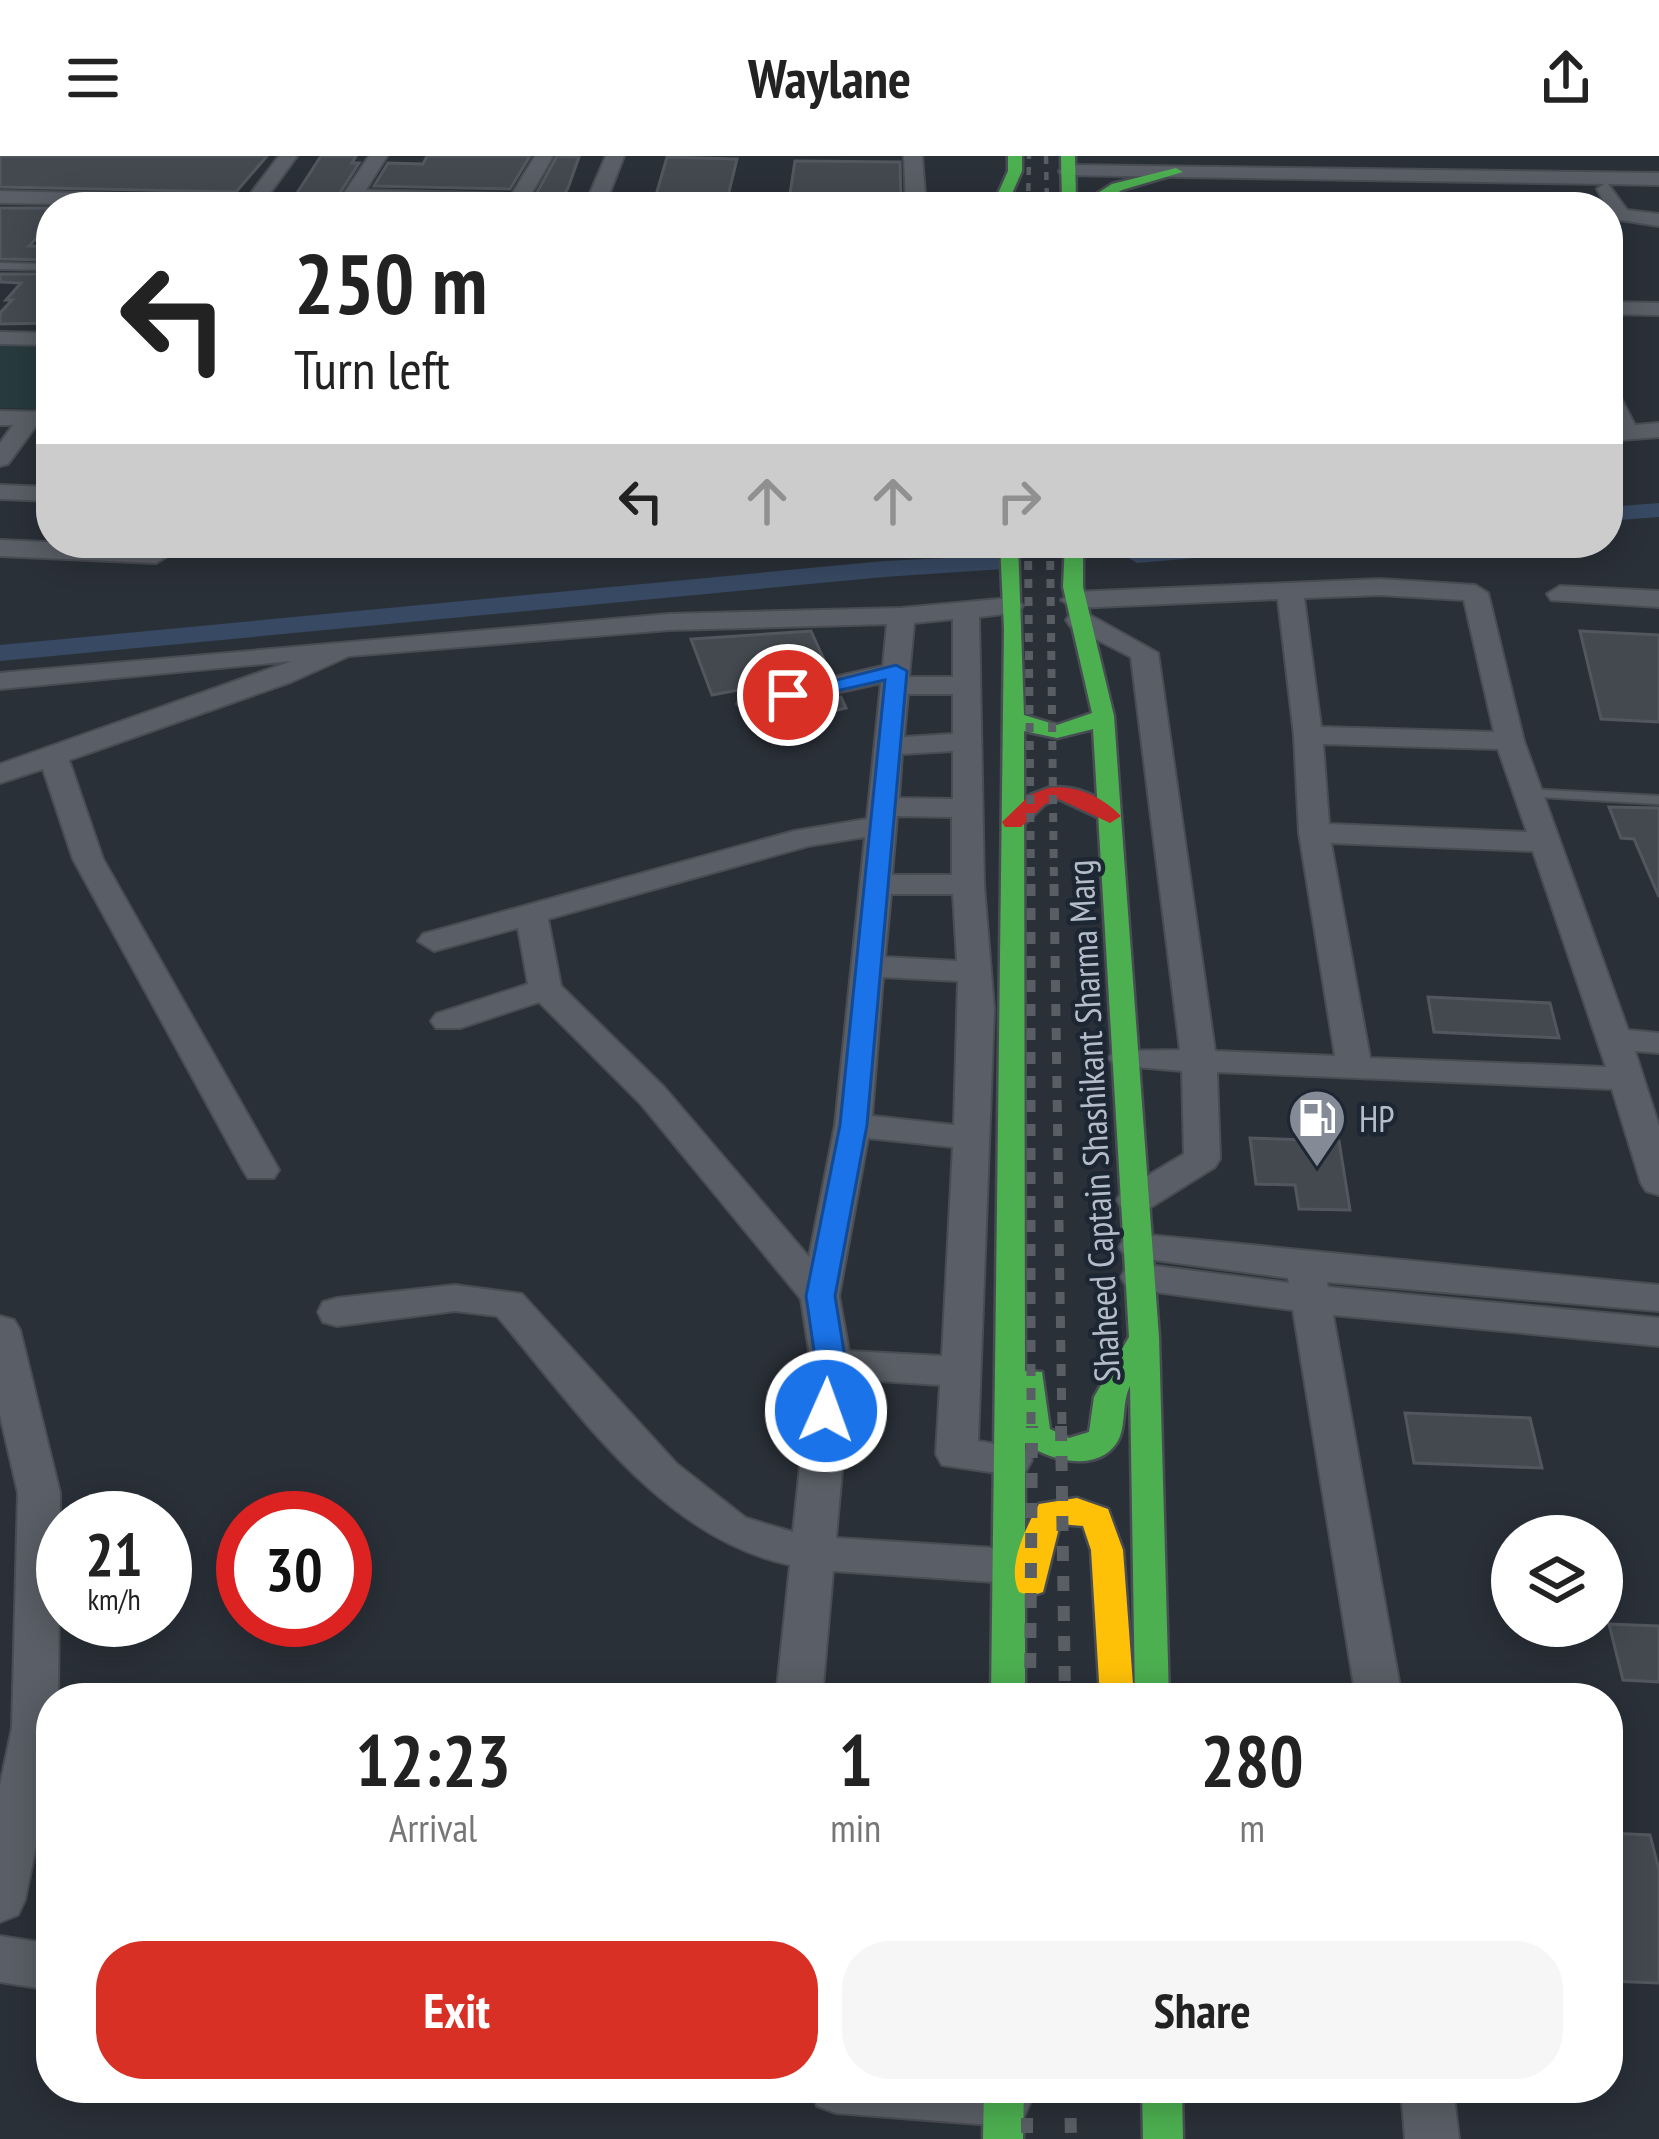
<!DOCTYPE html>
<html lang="en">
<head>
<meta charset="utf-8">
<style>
  body { margin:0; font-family:"PT Sans Narrow",sans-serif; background:#f6f6f6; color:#222; height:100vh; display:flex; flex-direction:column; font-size:45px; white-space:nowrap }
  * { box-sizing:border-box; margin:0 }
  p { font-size:39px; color:#767676 }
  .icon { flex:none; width:66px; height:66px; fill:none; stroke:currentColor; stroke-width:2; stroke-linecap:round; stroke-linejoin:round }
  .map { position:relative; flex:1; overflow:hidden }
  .sheet { position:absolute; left:36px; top:1527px; width:1587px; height:420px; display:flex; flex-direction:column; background:#fff; border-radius:48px; box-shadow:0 6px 30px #0003 }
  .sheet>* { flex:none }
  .hud { position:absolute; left:36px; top:36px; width:1587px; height:366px; border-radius:48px; box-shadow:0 6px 30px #0003; background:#fff; color:#222; overflow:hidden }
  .buttons { position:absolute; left:1491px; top:1359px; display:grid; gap:24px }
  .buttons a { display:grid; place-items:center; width:132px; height:132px; border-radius:50%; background:#fff; box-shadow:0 6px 30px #0003; font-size:60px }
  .speed { position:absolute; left:36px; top:1335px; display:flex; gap:24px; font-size:60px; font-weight:700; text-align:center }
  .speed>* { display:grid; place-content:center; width:156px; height:156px; border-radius:50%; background:#fff; box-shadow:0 6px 30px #0003; line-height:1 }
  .speed small { font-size:30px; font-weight:400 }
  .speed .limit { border:18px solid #d22; background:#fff; color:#111 }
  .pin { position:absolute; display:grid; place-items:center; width:102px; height:102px; color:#fff; margin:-51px; border:6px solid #fff; border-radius:50%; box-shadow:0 3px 12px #0007 }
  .me { position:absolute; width:132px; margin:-66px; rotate:2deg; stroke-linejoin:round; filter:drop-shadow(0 0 9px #0008) }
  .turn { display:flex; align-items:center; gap:42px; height:252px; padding:0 60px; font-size:54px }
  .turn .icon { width:156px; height:156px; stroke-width:2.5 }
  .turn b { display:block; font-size:84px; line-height:102px }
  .lanes { display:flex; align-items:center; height:114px; padding:0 60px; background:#0003; justify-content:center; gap:60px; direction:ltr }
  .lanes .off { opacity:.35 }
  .eta { display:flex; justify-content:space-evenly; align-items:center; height:204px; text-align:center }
  .eta b { font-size:72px; font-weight:800; line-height:84px }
  .action { display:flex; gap:24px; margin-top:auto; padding:24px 60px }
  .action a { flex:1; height:138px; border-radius:48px; background:#d93025; color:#fff; font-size:48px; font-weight:800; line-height:138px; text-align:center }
  .action a+a { background:#f6f6f6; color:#222 }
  header { display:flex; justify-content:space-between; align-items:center; height:156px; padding:0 60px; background:#fff; font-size:54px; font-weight:800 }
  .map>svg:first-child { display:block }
</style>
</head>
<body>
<header><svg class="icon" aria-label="menu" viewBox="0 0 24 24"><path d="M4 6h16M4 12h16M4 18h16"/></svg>Waylane<svg class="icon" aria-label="share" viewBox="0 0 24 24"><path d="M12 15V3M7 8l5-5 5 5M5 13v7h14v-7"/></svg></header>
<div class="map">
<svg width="1659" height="1983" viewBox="0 0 1659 1983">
  <rect width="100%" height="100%" fill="#2a3038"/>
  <path fill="#273a3e" d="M0,187l51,1v65l-51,-1z"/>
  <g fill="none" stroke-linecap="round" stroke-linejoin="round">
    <path fill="#384963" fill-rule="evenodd" d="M1659,347v14l-51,4v-14z
      M1189,387h102l-13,8 -141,12 -13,-8 13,-8z
      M1009,399l13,8 -4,5 -134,9 -884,84v-16l884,-84z"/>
  </g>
  <path fill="#444950" stroke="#52575f" stroke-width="3" d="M0,0h267l-31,36 -236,-5z
    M321,0h35l-4,7h7l-28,44h-43z
    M427,0h103l-20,33 -136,-3 14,-23 35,1z
    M557,0l22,1 -11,31 -11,19h-28z
    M667,1l70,2 -9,37 -72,-1z
    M795,5l105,1 1,40 -112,-2z
    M0,52h51v15l-22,23h22v14l-51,-1z
    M0,118h51v49l-51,1v-11l12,-13h-6l15,-17 -21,-1z
    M811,475l19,42 -118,22 -21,-56z
    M1580,475l79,4v87l-58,-3z
    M841,541l5,11 -67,16 -10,-11z
    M1609,651l50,1v89l-25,-58 -13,-1z
    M1428,841l122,6 9,35 -125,-6z
    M1250,982l89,3 11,69 -51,-1 -4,-24 -39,-1z
    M1405,1257l125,5 12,50 -128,-5z
    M1609,1468l50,2v56l-36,-2z
    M1608,1677l42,2 9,35v113l-51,-2z"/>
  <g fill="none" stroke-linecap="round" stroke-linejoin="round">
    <defs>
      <path id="lane" d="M0,107l51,1v6l-51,-1z
        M1527,633l132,7v8l-137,-8v-6z"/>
      <path id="street" d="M279,0h18l-37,51 -260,-4v-12l248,6z
        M369,0h18l-21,34 146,4 23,-38h18l-29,51 -166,-6 -3,6h-20z
        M606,0h18l-17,44 51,1 10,6h-84z
        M904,0h18l4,51h-20z
        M1068,9l591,8v12l-51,-1 19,26 32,4v12l-46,-7 -16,-30 7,-5 -543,-9 -2,-4z
        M1608,146l51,1v12l-51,-1z
        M0,176l51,1v12l-51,-1z
        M1608,231l8,2 19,36 24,-2v14l-51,4v-14h4z
        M0,255l51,1v14h-15l-28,38 -8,2v-23l13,-18h-13z
        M0,329l51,2v14l-51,-2z
        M0,384l156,7 13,8 -13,8 -156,-7z
        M1380,423l95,6 13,8 36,148 104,289 31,3v20l-24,-2 24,75v69l-13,-4 -5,-8 -29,-94 -395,-17 3,87 -5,8 -67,42h-26l-5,-9 5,-9 62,-37 -2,-83 -68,-6 -5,-7 5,-7 66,-1 -49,-393 -61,-31 -4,-6 4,-6h18l70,39 57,398 120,5 -36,-223 -5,-98 -16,-136 -204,9 -13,-8 13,-8zM1380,439l84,5 30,132 -173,-5 -17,-129zM1323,588l175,5 29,83 -198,-8zM1331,687l202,8 73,216 -236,-9z
        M1560,430l99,5v16l-108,-7 -4,-6z
        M1010,442l9,2 4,6 -4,6 -40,5 5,268 10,124 -16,432 48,8 6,11 -6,11 -15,4 -69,-10 -6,-11 4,-69 -90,-6 -14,159 174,11 15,5 7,12 -7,12 -15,5 -177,-12 -11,127h-46l14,-133c-130,-28 -211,-153 -293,-249l-42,-5 -118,15 -14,-4 -5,-10 5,-10 14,-4 118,-13 67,9 155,170 69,54 47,14 18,-168 -10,-65 -161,-196 -101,-101 -79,26h-24l-5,-7 5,-7 92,-30 -10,-56 -84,23 -16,-10 5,-7 371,-103 73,-12 14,-136 -130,29 -14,-8 4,-6 142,-32 4,-42 -218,6 -320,26 -58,26 -222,78 34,99 176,311 -5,8h-26l-5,-8 -170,-311 -30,-90 -43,14v-19l292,-103 -292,28v-16l669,-59 232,-6zM953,463v58h-44l5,-54zM908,538h45v40l-49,3zM953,595v48l-54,-1 3,-44zM897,660l55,1v58h-60zM865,681l-30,288 -26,132 -145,-170 -103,-101 -13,-67 260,-73zM891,738h62l4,67 -72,-4zM883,821l75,4 -4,144 -82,-9zM868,982l85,9 -11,209 -93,-5 -10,-55z
        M1138,1078l521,51v26l-332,-29 1,5 331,31v28l-326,-31 69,383h-46l-63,-388 -153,-20 -14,-4 -5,-9 5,-9 14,-4 149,19 -1,-5 -163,-22 -6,-9 6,-9z
        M0,1160l14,4 6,10 40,163 -2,205h-7v74l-26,128 -7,15 -18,7v-137l12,-57 6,-235 -18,-78z
        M0,1780l51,8v46l-51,-8z
        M810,1932h215l6,13 -8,18 -19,7 -168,-13 -19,-7z
        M1401,1932h52l6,51h-54z"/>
      <path id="fast" d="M1008,0h14v15l-16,36h-14l16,-36z
        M1061,0h14l1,43 6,4 30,-19 64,-16 7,4 -61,18 -27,17h-26l-7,-7z
        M1000,387h18l6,172 33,10 35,-12 -29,-126 2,-44h18v44l31,129 7,100 38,521 10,361h-34l-5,-312c-9,18 -3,43 -14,58 -21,29 -68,16 -91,-1v255h-34l13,-1069zM1093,573l36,608 -35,60 -5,35 -20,6 -19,-9 -8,-57 -17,-1 -1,-640 33,7z
        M984,1932h40l-1,51h-40z
        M1142,1932h40l1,51h-40z"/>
      <path id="slow" d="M1077,1342l31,11 15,41 11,148h-34l-9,-148 -8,-24 -23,-2 -17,68 -12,4 -12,-4c-13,-26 7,-64 20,-88z"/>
      <path id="jam" d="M1048,632c27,-4 55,9 73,28l-11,7 -51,-24 -14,5 -24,23h-16l-3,-5 28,-27z"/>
    </defs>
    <use href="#lane" stroke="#484c53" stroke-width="4"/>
    <use href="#street" stroke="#484c53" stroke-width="4"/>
    <use href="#fast" stroke="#484c53" stroke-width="5"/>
    <use href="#slow" stroke="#484c53" stroke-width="5"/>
    <use href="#jam" stroke="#484c53" stroke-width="5"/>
    <use href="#lane" fill="#5a5e66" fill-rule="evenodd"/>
    <use href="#street" fill="#5a5e66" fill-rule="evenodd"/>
    <use href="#fast" fill="#4caf50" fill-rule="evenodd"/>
    <use href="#slow" fill="#ffc107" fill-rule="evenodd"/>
    <use href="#jam" fill="#c62828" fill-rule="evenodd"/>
    <path stroke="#595d64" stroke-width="4.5" stroke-dasharray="8 8" stroke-linecap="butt" d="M1046,0l1,51
      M1028,51l1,-51"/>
    <path stroke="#595d64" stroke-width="8" stroke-dasharray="9 9" stroke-linecap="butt" d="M1028,387l3,344
      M1050,387l4,344"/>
    <path stroke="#595d64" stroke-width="9" stroke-dasharray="12 12" stroke-linecap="butt" d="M1031,728v545
      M1054,728l8,545"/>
    <path stroke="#595d64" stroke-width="12" stroke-dasharray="15 15" stroke-linecap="butt" d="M1061,1270l4,272
      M1030,1542l2,-272
      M1027,1932v51
      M1070,1932l1,51"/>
  </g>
  <path fill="#1a73e8" stroke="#114b97" stroke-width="3" d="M896,509l11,6 -40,454 -32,171 11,68 -9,55h-22l-4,-8 5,-47 -10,-68 34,-171 45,-445 -97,22 -11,-7z"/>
  <defs>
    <symbol id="fuel-pin" viewBox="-11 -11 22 30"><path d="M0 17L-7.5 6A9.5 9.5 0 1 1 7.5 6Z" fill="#848b96" stroke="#1d2633"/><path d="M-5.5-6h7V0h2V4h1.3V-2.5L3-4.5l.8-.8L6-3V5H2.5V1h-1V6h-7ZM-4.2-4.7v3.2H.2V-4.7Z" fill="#fff"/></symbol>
  </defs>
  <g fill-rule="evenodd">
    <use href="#fuel-pin" x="1284" y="929" width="66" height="90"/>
  </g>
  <g text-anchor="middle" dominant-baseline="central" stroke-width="9" stroke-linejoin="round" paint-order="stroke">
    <g font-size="36" fill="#b4bcc9" stroke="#1d2633" text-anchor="start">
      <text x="1359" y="962">HP</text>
    </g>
    <g font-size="36" fill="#b4bcc9" stroke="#1d2633">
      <text transform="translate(1093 965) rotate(-93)">Shaheed Captain Shashikant Sharma Marg</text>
    </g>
  </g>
</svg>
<div class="buttons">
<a><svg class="icon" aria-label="layers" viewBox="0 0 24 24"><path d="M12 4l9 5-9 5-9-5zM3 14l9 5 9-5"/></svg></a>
</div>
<div class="speed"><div>21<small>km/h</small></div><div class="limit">30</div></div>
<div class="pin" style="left:788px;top:539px;background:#d93025"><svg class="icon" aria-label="arrive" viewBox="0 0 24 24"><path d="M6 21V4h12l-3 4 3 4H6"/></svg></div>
<svg class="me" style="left:826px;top:1255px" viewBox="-20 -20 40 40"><circle r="17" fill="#1a73e8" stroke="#fff" stroke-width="3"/><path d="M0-11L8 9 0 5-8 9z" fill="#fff"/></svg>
<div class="hud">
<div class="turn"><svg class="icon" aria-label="left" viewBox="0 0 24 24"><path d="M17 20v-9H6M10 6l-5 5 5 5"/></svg><div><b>250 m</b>Turn left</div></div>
<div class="lanes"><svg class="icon" aria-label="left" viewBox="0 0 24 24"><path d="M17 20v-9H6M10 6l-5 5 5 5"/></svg><svg class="icon off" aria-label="ahead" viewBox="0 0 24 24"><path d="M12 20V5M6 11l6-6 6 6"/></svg><svg class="icon off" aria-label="ahead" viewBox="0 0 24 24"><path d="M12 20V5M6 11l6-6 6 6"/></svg><svg class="icon off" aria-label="right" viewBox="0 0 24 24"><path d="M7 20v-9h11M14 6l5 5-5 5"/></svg></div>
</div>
<section class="sheet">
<div class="eta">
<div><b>12:23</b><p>Arrival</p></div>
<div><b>1</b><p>min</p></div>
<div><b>280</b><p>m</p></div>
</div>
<div class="action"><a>Exit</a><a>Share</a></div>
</section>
</div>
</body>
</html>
